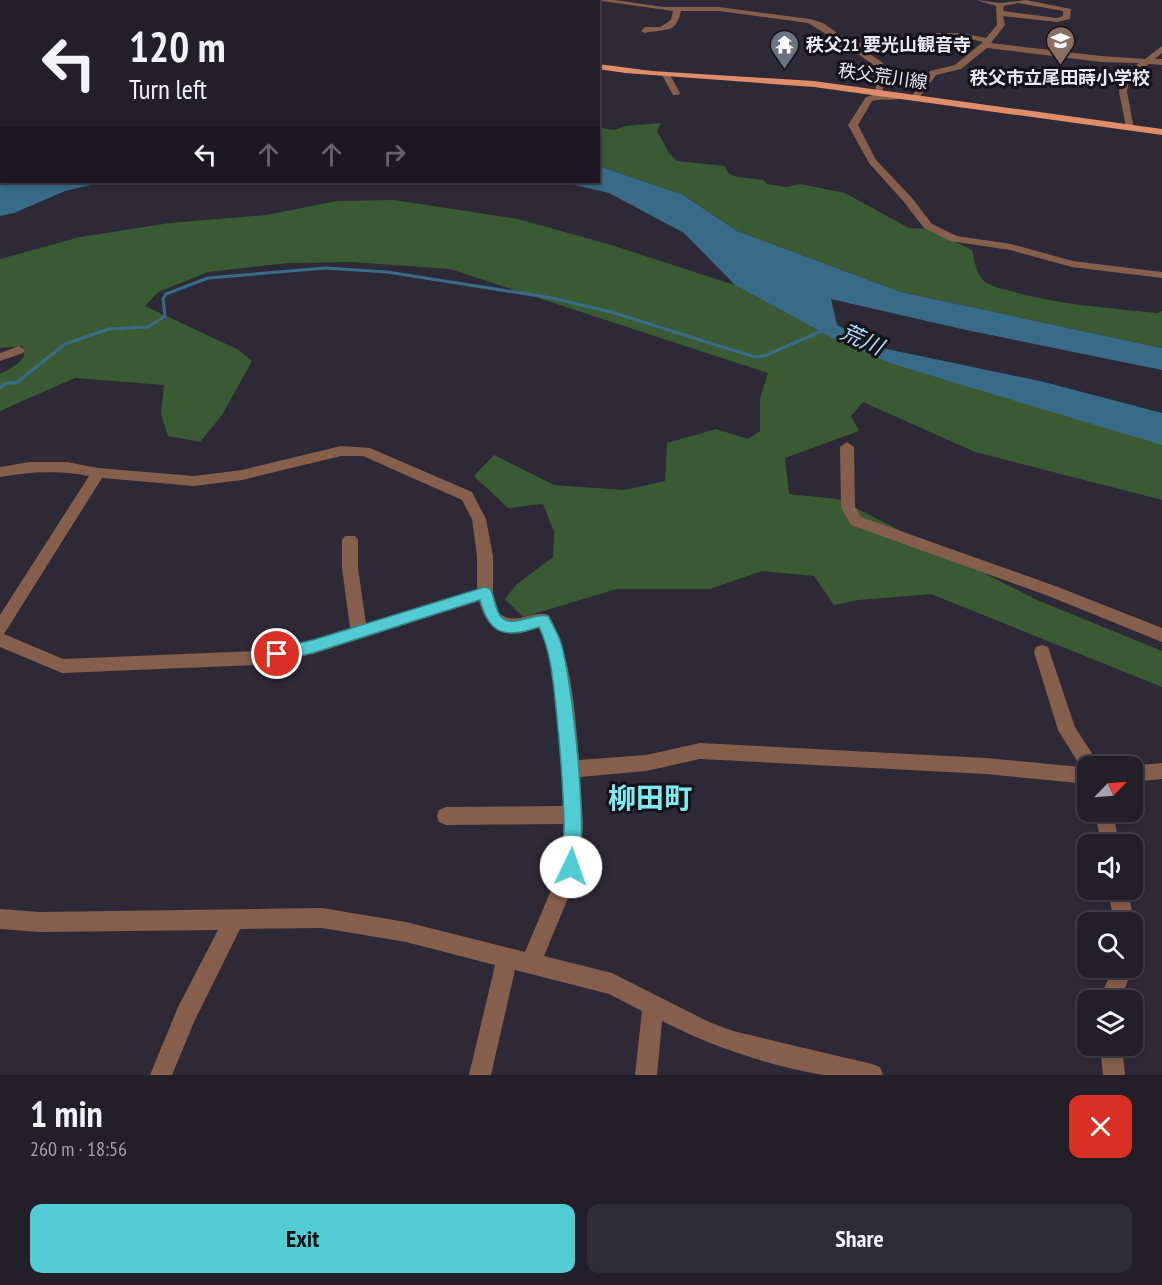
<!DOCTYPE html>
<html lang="en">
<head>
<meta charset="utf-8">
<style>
  body { margin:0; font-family:"PT Sans Narrow","Noto Sans JP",sans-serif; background:#2e2c35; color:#f1f3f6; height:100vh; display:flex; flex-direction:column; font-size:22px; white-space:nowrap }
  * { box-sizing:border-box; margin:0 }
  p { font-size:20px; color:#a2a2a8 }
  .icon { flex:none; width:33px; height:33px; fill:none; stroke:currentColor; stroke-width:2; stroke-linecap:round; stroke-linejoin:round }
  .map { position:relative; height:1075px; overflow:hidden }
  .sheet { display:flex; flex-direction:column; background:#221f29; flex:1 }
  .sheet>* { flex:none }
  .top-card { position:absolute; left:0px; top:0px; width:600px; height:183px; box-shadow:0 3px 9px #0003,0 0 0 2px #3f3d46; background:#221f29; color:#f1f3f6; overflow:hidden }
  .needle { width:39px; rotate:65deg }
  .buttons { position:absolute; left:1077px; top:756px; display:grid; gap:12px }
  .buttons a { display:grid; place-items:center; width:66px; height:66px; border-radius:12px; background:#221f29; box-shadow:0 3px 9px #0003,0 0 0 2px #3f3d46; font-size:30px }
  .pin { position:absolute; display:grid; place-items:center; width:51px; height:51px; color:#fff; margin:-26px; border:3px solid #fff; border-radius:50%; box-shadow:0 2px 6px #0007 }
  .me { position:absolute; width:66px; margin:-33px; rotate:3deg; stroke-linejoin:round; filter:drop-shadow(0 0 4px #0008) }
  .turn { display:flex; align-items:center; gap:21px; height:126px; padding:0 30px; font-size:27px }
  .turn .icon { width:78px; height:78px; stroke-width:2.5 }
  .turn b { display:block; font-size:42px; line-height:51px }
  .lanes { display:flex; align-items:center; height:57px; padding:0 30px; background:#0003; justify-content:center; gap:30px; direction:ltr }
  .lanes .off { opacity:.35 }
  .round { display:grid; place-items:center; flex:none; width:63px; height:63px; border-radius:12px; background:#2e2c35 }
  .head { display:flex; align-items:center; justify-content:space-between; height:102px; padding:0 30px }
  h1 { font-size:36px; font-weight:600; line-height:45px }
  .button { display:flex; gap:12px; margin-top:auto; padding:12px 30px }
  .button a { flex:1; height:69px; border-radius:12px; background:#51ccd2; color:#111; font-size:24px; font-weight:600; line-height:69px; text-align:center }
  .button a+a { background:#2e2c35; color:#f1f3f6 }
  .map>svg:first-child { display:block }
</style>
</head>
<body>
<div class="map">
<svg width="1162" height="1075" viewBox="0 0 1162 1075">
  <rect width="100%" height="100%" fill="#2d2937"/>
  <path fill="#3a5a33" d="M598,109l4,19 12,2 12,-4 35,-3 -4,8 12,22 8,8 47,5 5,8 8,3 27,3 3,4 20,3 13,-3 45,9 64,35 20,1 43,21c3,11 4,27 15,33 8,5 18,6 27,9 46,13 95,16 143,21l5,-2v37l-261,-56 -164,-61 -54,-36 -84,-29z
    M394,200l124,19 90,25 127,41 97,53 57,25 273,80v57l-187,-48 -112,-50 -12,14 8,15 -74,27 4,36 49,5 199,101 125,51v36l-231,-93 -72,6 -25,5 -20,-29 -52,-5 -52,18h-93l-94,28 -18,-18 11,-14 37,-28 1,-25 -11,-28 -35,4 -34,-32 20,-21 60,30 70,5 41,-9 2,-38 49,-14 32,10 12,-8v-32l8,-26 -318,-104 -98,-7 -64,1 -80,9 -50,20 -13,14 94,44 13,11 -30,54 -22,27 -32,-6 -7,-22 3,-29 -89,-7 -75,33v-37l16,-9 8,-8 -1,-11 -23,2v-89l80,-22 90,-14 96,-8 71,-14z"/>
  <path fill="#376b88" d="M599,166l84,29 54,36 164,61 261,56v22l-196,-40 -135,-31 6,26 45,23 162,34 118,31v32l-273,-82 -57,-25 -97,-53 -51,-52 -75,-40 -47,-11h36z
    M0,170l2,12h102l-39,9 -51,22 -14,3z"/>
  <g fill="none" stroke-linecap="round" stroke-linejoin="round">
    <path stroke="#376b88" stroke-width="3" d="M0,388l6,-5h10l49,-39 44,-15 39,-2 17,-11 -2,-17 3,-5 42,-16 118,-10 61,4 165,26 59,14 144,45 9,-1 58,-25"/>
    <path fill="#865e4c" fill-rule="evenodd" d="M353,0h8l-9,2z
      M543,0h8l1,2h-8z
      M595,0h20l48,7h56l91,12 13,4 29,20h18l2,-5h6l-1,10h-17l22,14 5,7 -5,24 17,1 4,3c-7,5 -21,1 -31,4l-14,24 18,35 36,38 20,26 25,12 54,8 62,17 89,11v6l-90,-11 -62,-17 -60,-9 -26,-13 -20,-26 -35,-39 -21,-38 18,-28 10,-3 -1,-2 4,-23 -25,-18 -30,-2 -1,-2 4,-2 19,1 -38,-23 -89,-12h-38c-5,22 -14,18 -31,21 -9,1 -1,3 -9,-1l4,-4h15l11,-7 2,-9z
      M976,0l24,3 26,-3 45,9 -1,10 -13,3 -54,-6 2,9 -14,18 110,13 44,3 17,-13v7l-7,6h7v6l-13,-1 -20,16 -2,12 7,37 -8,-2 -7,-35 2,-13 18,-16 -38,-1 -114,-14 -26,21 -25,6 -18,24h-6l-1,-2 19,-26 25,-6 28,-23 -21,-5h-26v-4h26l24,5 11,-13 -1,-19zM1018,3l45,8v5l-6,2 -54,-7 1,-5z
      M0,44h2l-2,5z
      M663,73h6l11,20 -1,2h-6l-11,-20z
      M19,346l6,4 -2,3 -23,8v-8z
      M847,442l7,5 1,60 6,10 197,70 104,41v14l-116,-47 -195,-70 -10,-18 -1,-60z
      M341,446l29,2 102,44 14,27 7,37v37l6,20c17,14 33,-4 50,2 23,44 26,96 30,145l67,-5 54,-12 286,15 95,9 -23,-37 -24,-78 2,-5 6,-2 6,2 27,80 25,39h-12v18l-102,-10 -286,-15 -54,12 -66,6 3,47 -3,45 -36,87 68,17 97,49 24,9 139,33 8,3 3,8c-19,0 -41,0 -60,0 -56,-10 -110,-28 -161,-54l-5,54h-22l7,-64 -33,-17 -94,-24 -24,105h-22l26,-110 -89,-23 -84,-14 -82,1 -46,93 -22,53h-22l28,-68 40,-77 -178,2 -40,-3v-20l40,3 282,-4 84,14 119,30 35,-83 4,-45 -118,1 -7,-3 -2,-6 2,-6 7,-3 117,-1c-1,-46 -3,-138 -24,-178 -32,10 -50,7 -60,-27l-166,53 -55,11 -196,8 -62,-26v-32l89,-139c-31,-6 -59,-4 -89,1v-10l30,-5h37l31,6 96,8 48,-6zM341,456h22l99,44 10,19 5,37v33l-111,35 -8,-56v-28l-3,-4h-10l-3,4v28l8,60 -37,12 -55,11 -195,8 -59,-25 98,-156 92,8 48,-6z
      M1162,763v16l-30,3v-16h-3z
      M1095,812h18l6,32h-18z
      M1108,890h20l6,32 -2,4v-4h-18z
      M1132,966l1,2 -13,32h-21l14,-32z
      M1100,1046h22l3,29h-22z"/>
    <path fill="#e08e69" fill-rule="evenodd" d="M93,0h20l3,2h-22z
      M598,64l54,7 162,10 348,48v6l-348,-48 -189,-14 -27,-4z"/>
  </g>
  <path fill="#51ccd2" stroke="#358588" stroke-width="1.5" d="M485,587l5,2c4,7 5,16 8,23 9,21 36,-1 50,4 4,8 9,16 12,24 12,34 30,203 17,233l-6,3 -6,-3c-6,-14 0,-34 -1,-50 -1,-39 -4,-77 -8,-115 -3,-28 -5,-56 -17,-81 -33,12 -50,8 -59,-27l-167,53 -36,8 -6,-2 -2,-5 2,-4 6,-2 36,-8z"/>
  <defs>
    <symbol id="school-pin" viewBox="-11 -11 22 30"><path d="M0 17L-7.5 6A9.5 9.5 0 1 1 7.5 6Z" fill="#8d6e63" stroke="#141319"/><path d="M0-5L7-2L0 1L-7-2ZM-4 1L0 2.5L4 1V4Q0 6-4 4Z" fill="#fff"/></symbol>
    <symbol id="temple-pin" viewBox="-11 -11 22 30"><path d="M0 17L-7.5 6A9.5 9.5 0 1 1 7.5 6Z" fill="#6b7280" stroke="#141319"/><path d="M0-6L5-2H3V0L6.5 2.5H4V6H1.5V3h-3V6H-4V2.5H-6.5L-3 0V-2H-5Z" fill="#fff"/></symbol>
  </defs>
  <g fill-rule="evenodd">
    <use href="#school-pin" x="1044" y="24" width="33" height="45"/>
    <use href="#temple-pin" x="768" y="28" width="33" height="45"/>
  </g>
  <g text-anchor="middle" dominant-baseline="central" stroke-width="6" stroke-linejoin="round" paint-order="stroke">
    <g font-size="18" font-weight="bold" fill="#e9e7f0" stroke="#141319" text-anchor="start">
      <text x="806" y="44">秩父21 要光山観音寺</text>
      <text x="1060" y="77" text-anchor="middle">秩父市立尾田蒔小学校</text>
    </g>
    <g font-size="18" fill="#e9e7f0" stroke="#141319">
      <text transform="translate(883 76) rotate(8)">秩父荒川線</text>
    </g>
    <g font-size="22" font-style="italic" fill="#afddf9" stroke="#141319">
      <text transform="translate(862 339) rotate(24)">荒川</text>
    </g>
    <g font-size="28" font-weight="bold" fill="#80ecf1" stroke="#141319">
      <text x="650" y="797">柳田町</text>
    </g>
  </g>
</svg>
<div class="buttons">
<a><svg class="needle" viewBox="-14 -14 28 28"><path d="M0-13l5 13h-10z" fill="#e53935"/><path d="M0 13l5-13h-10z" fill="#a2a2a8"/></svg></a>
<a><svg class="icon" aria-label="sound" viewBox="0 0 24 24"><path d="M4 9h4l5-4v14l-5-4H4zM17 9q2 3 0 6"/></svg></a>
<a><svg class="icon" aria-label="search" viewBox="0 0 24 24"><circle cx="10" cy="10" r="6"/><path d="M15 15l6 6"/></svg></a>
<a><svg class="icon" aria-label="layers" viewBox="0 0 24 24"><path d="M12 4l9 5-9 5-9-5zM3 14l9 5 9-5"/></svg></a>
</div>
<div class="pin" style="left:277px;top:654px;background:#d93025"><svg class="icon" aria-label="arrive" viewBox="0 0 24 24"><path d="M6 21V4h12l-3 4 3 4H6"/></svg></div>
<svg class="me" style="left:571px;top:867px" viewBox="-20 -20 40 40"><circle r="19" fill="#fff"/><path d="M0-13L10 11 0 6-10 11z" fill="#51ccd2"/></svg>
<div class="top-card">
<div class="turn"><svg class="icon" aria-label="left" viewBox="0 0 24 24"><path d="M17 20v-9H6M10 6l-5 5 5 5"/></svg><div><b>120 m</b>Turn left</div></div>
<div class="lanes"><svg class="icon" aria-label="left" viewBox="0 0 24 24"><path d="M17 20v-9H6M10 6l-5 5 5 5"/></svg><svg class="icon off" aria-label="ahead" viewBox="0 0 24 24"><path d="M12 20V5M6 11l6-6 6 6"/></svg><svg class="icon off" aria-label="ahead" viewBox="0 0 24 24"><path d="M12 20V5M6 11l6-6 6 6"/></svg><svg class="icon off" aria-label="right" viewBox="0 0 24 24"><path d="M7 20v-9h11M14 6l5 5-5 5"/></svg></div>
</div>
</div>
<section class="sheet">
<div class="head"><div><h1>1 min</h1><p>260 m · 18:56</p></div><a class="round" style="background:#d93025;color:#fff"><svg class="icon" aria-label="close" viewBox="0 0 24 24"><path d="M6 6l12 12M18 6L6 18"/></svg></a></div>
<div class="button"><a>Exit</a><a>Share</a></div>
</section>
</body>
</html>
